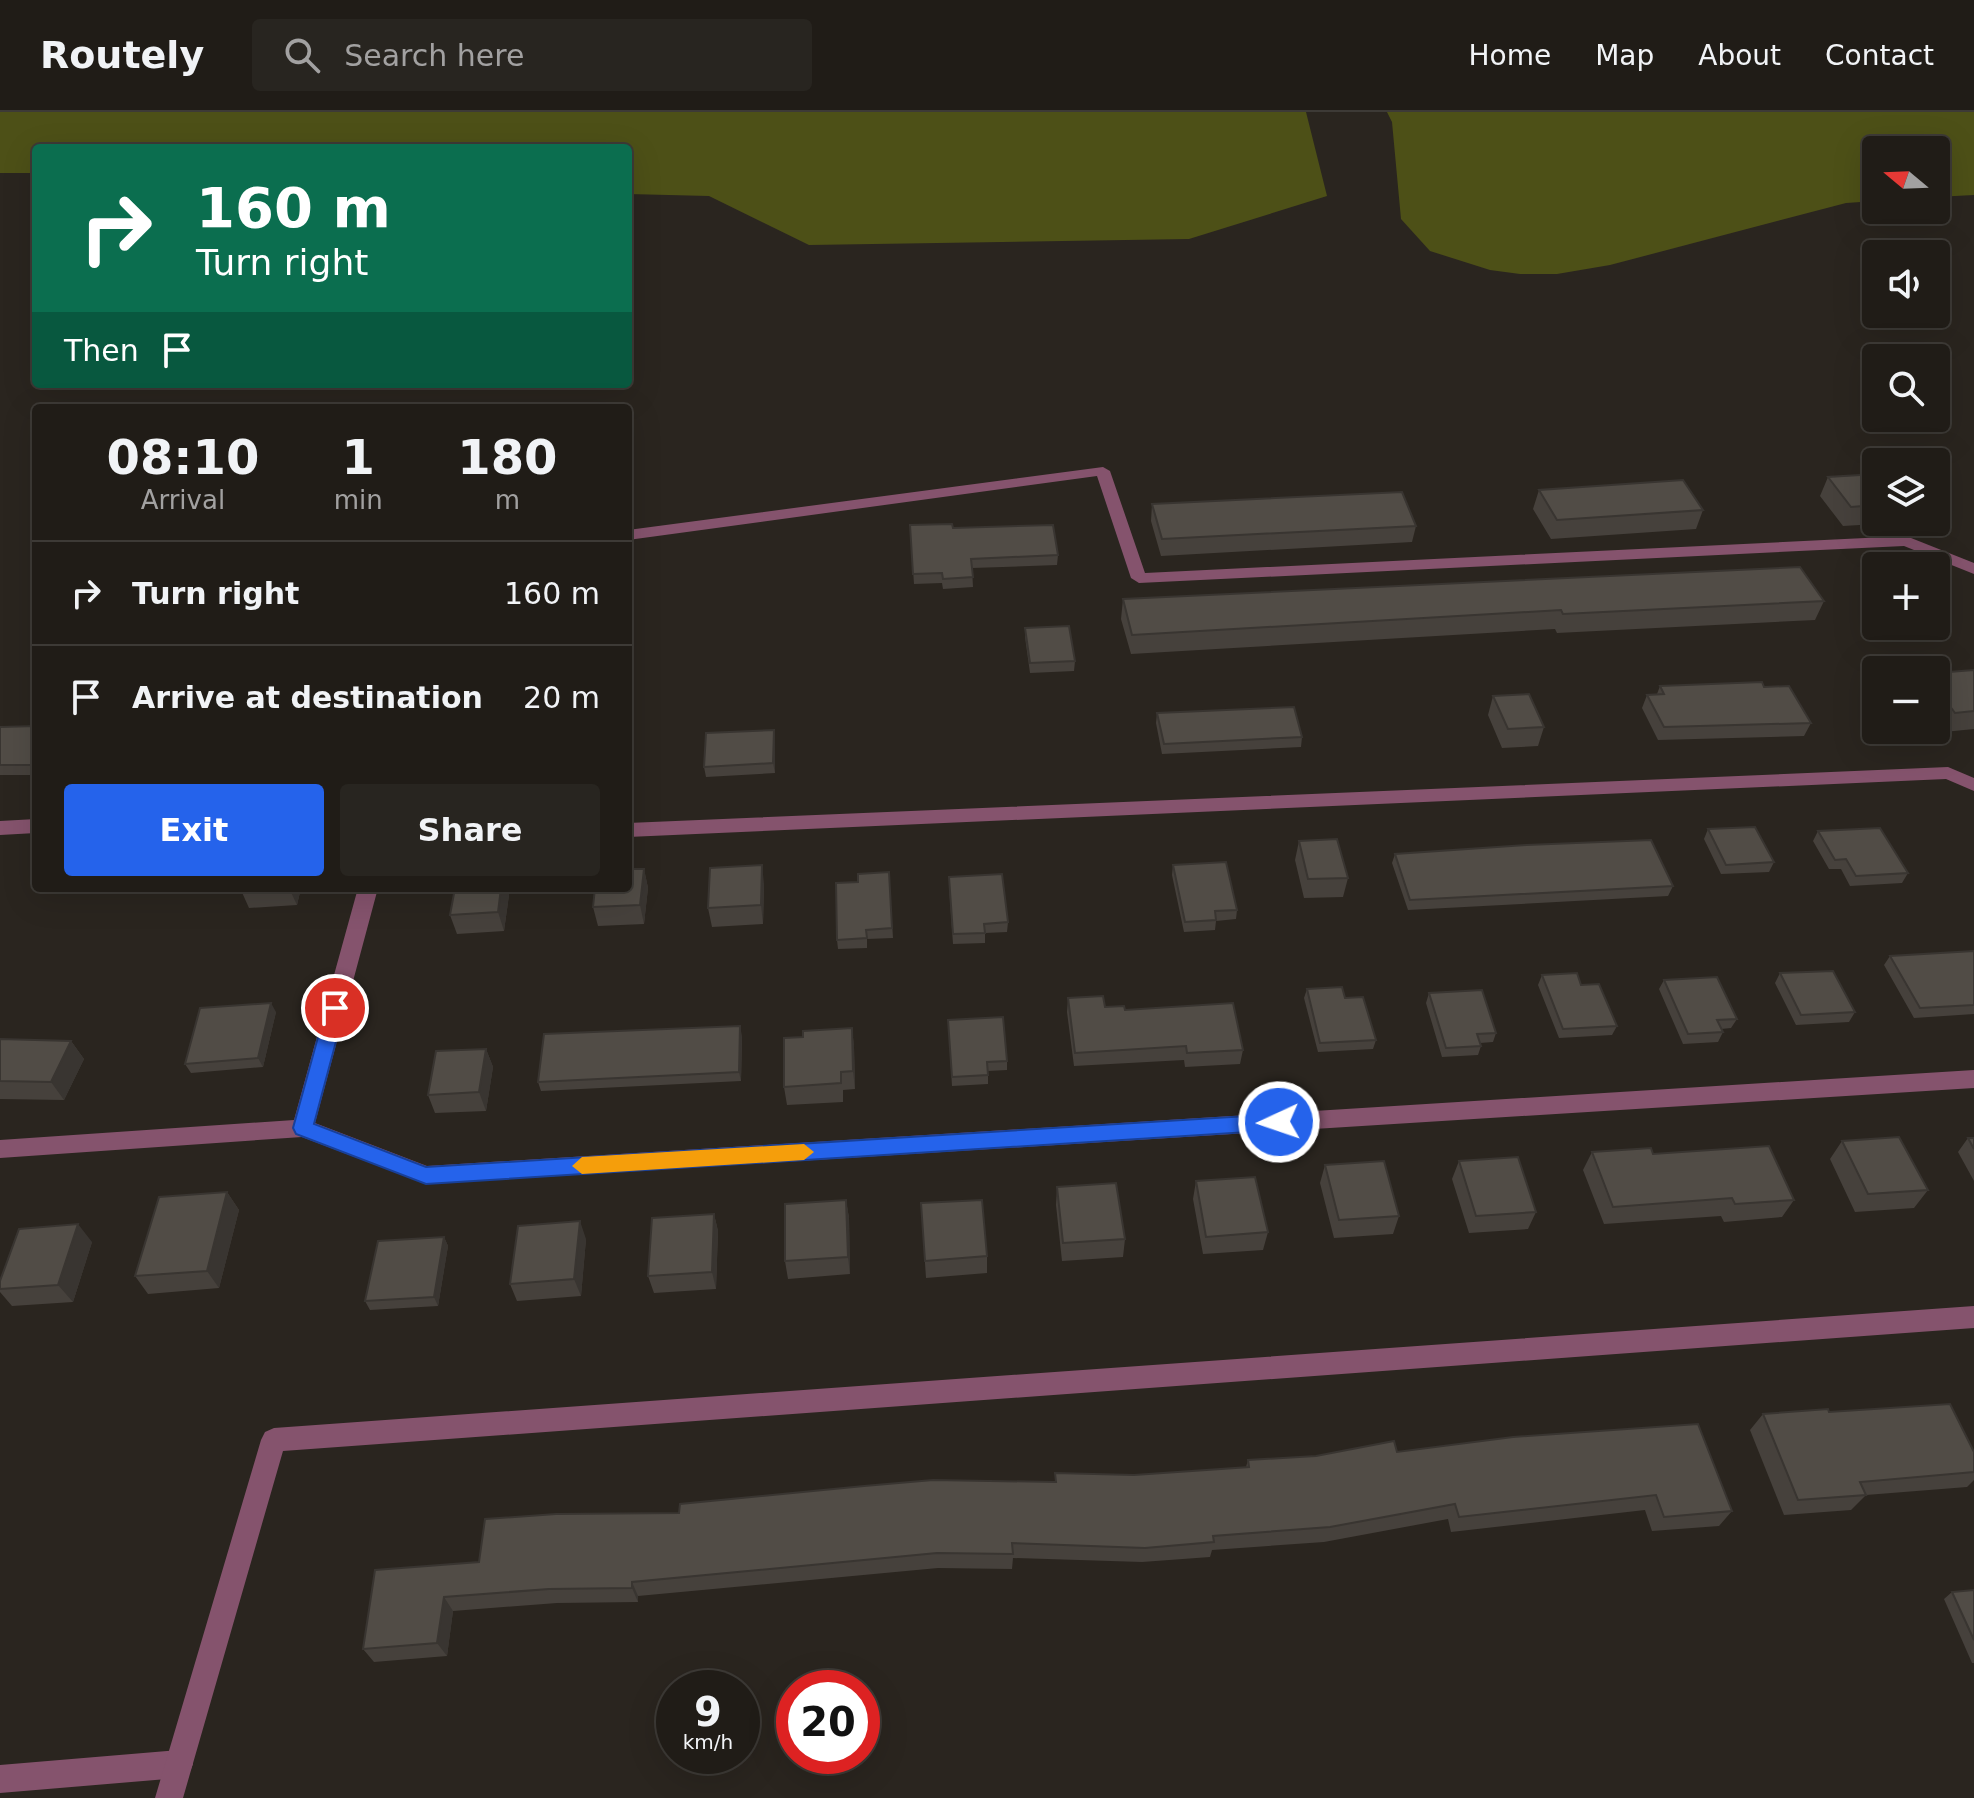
<!DOCTYPE html>
<html lang="en">
<head>
<meta charset="utf-8">
<style>
  body { margin:0; font-family:"DejaVu Sans",sans-serif; background:#282520; color:#f1f3f6; height:100vh; display:flex; flex-direction:column; font-size:30px; white-space:nowrap }
  * { box-sizing:border-box; margin:0 }
  p { font-size:26px; color:#a2a1a1 }
  .icon { flex:none; width:44px; height:44px; fill:none; stroke:currentColor; stroke-width:2; stroke-linecap:round; stroke-linejoin:round }
  .map { position:relative; flex:1; overflow:hidden }
  .side { position:absolute; left:32px; top:292px; width:600px; height:488px; display:flex; flex-direction:column; background:#201c17; border-radius:8px; box-shadow:0 8px 32px #0002,0 0 0 2px #3d3a36 }
  .side>* { flex:none }
  .top-card { position:absolute; left:32px; top:32px; width:600px; height:244px; border-radius:8px; box-shadow:0 8px 32px #0002,0 0 0 2px #3d3a36; background:#0b6e4f; color:#fff; overflow:hidden }
  .needle { width:52px; rotate:289deg }
  .fabs { position:absolute; left:1862px; top:24px; display:grid; gap:16px }
  .fabs a { display:grid; place-items:center; width:88px; height:88px; border-radius:8px; background:#201c17; box-shadow:0 8px 32px #0002,0 0 0 2px #3d3a36; font-size:40px }
  .speed { position:absolute; left:656px; top:1558px; display:flex; gap:16px; font-size:40px; font-weight:700; text-align:center }
  .speed>* { display:grid; place-content:center; width:104px; height:104px; border-radius:50%; background:#201c17; box-shadow:0 8px 32px #0002,0 0 0 2px #3d3a36; line-height:1 }
  .speed small { font-size:20px; font-weight:400 }
  .speed .limit { border:12px solid #d22; background:#fff; color:#111 }
  .pin { position:absolute; display:grid; place-items:center; width:68px; height:68px; color:#fff; margin:-34px; border:4px solid #fff; border-radius:50%; box-shadow:0 2px 8px #0007 }
  .me { position:absolute; width:88px; margin:-44px; rotate:267deg; stroke-linejoin:round; filter:drop-shadow(0 0 6px #0008) }
  .turn { display:flex; align-items:center; gap:28px; height:168px; padding:0 32px; font-size:36px }
  .turn .icon { width:104px; height:104px; stroke-width:2.5 }
  .turn b { display:block; font-size:56px; line-height:68px }
  .then { display:flex; align-items:center; height:76px; padding:0 32px; background:#0003; gap:16px; font-size:30px }
  .eta { display:flex; justify-content:space-evenly; align-items:center; height:136px; text-align:center }
  .eta b { font-size:48px; font-weight:800; line-height:56px }
  .primary-button { display:flex; gap:16px; margin-top:auto; padding:16px 32px }
  .primary-button a { flex:1; height:92px; border-radius:8px; background:#2563eb; color:#fff; font-size:32px; font-weight:800; line-height:92px; text-align:center }
  .primary-button a+a { background:#282520; color:#f1f3f6 }
  ul { padding:0; list-style:none }
  li { display:flex; align-items:center; gap:24px; height:104px; padding:0 32px; border-top:2px solid #3d3a36 }
  li div { flex:1 }
  li b { display:block; font-size:30px }
  li em { font-style:normal }
  header { display:flex; align-items:center; gap:48px; box-sizing:border-box; height:112px; padding:0 40px; background:#201c17; border-bottom:2px solid #3d3a36 }
  header strong { font-size:38px }
  nav { display:flex; gap:44px; margin-inline-start:auto; font-size:28px }
  .search { width:560px; height:72px; background:#282520; display:flex; align-items:center; gap:20px; box-sizing:border-box; padding:0 28px; border-radius:8px; color:#a2a1a1; font-size:30px }
  .map>svg:first-child { display:block }
</style>
</head>
<body>
<header>
<strong>Routely</strong>
<div class="search"><svg class="icon" aria-label="search" viewBox="0 0 24 24"><circle cx="10" cy="10" r="6"/><path d="M15 15l6 6"/></svg>Search here</div>
<nav><a>Home</a><a>Map</a><a>About</a><a>Contact</a></nav>
</header>
<div class="map">
<svg width="1974" height="1686" viewBox="0 0 1974 1686">
  <rect width="100%" height="100%" fill="#2a251f"/>
  <path fill="#4d5017" d="M0,0h1306l21,84 -138,43 -380,6 -100,-49 -81,-2v-46h-592v25h-36z
    M1387,0h587v83l-38,2v-47h-60v51l-30,2 -236,62 -53,9h-37l-30,-4 -60,-19 -29,-32 -9,-97z"/>
  <g fill="none" stroke-linecap="round" stroke-linejoin="round">
    <path fill="#85536d" fill-rule="evenodd" d="M1103,355l7,4 35,102 761,-37 68,27v11l-70,-28 -765,37 -8,-5 -34,-102 -469,64v-10z
      M1948,655l26,11v13l-28,-12 -1318,58v-14z
      M36,707v14l-36,2v-14z
      M358,776h20l-63,235 112,43 1547,-96v18l-1548,96 -124,-47 -302,21v-18l294,-20z
      M179,1638l10,4 4,10 -4,10 -10,4 -179,15v-28z"/>
    <path fill="#85536d" fill-rule="evenodd" d="M1974,1194v22l-1691,123 -100,347h-28l106,-358 4,-8 9,-4z"/>
  </g>
  <path fill="#46413c" d="M1876,362v48l17,1 -50,3 -23,-30 8,-19z
    M1539,378l164,20 -7,19 -145,10 -18,-30z
    M1152,392l264,22 -4,16 -251,14 -10,-35z
    M910,413l148,30 -1,10 -85,3 1,19 -30,2 -1,-6 -28,1z
    M1123,487l701,2 -9,19 -258,13 -2,-4 -424,25 -10,-35z
    M1025,516l50,33 -1,10 -44,2 -5,-36z
    M1974,558v59l-30,3 -8,-11v-48z
    M1660,574l104,1 47,36 -7,13 -146,4 -16,-32 5,-13 10,-1z
    M1493,584l51,31 -6,19 -36,2 -14,-33z
    M1157,601l145,24 -1,10 -139,7 -6,-31z
    M36,614v49h-36v-48z
    M774,618l1,10v33l-69,4 -2,-10z
    M1708,717l66,33 -5,10 -48,2 -17,-35z
    M1818,719l90,42 -6,10 -52,3 -9,-17h-12l-16,-28z
    M1299,729l49,37 -5,19 -39,1 -9,-38z
    M1395,742l278,32 -5,10 -260,14 -16,-47z
    M1173,753l64,45 -1,9 -20,2 -1,9 -31,2 -12,-57z
    M644,757l4,19 -4,36 -46,2 -5,-19z
    M889,760l4,66 -26,1v9l-29,1 -1,-9 21,-58z
    M764,772l-1,40 -51,3 -4,-19z
    M949,775l59,35 -1,10 -22,1v10l-32,1z
    M240,776h61l-4,17 -48,3z
    M455,776h52l2,7 -5,36 -47,3 -7,-19z
    M1974,839v63l-60,4 -30,-53 6,-9z
    M1780,861l75,39 -6,10 -53,3 -21,-42z
    M1542,863l39,10 36,41 -5,9 -53,3 -21,-53z
    M1664,868l73,39 -6,9 -10,1 2,3 -5,10 -35,2 -24,-55z
    M1307,877l38,9 31,42 -3,9 -55,3 -14,-54z
    M1429,881l67,40 -3,9 -13,1 1,3 -3,9 -36,2 -16,-54z
    M1068,886l37,9 20,3 118,40 -3,14 -55,3 -1,-7 -110,6 -7,-54z
    M276,900l-13,55 -72,6 -6,-9z
    M948,908l59,41v9l-19,1v13l-36,2z
    M852,916l2,19 1,42 -12,1v12l-56,3 -3,-18 19,-50z
    M742,924l-1,45 -200,10 -3,-9z
    M0,927l71,2 13,18 -20,41 -64,-1z
    M486,937l7,18 -7,44 -51,2 -7,-18z
    M1968,1026h6v43l-16,-29z
    M1842,1029l86,49 -14,18 -59,4 -25,-53z
    M1592,1040l61,2 141,46 -12,17 -58,5 -3,-6 -117,8 -21,-54z
    M1459,1049l77,51 -8,17 -59,4 -17,-54z
    M1325,1053l74,51 -6,18 -59,4 -14,-55z
    M1196,1069l72,51 -5,18 -60,4 -10,-55z
    M1057,1075l68,52 -2,18 -61,4 -6,-56z
    M227,1080l12,18 -20,78 -71,6 -13,-18z
    M846,1088l3,18 1,56 -62,5 -3,-18z
    M921,1091l66,53v17l-61,5z
    M714,1102l4,17 -2,58 -62,4 -6,-17z
    M444,1125l4,9 -10,60 -68,4 -5,-9z
    M586,1127l-5,57 -64,5 -7,-17z
    M92,1130l-19,60 -61,4 -12,-14v-11z
    M1829,1300l145,40v28l-7,7 -101,8 -15,15 -67,5 -34,-85 13,-16z
    M1513,1325l219,74 -13,15 -67,5 -7,-21 -194,22 -3,-13 -124,23 -112,8 -2,7 -68,5 -129,-4 -1,11 -74,-1 -300,28v6l-81,1 -104,8 -6,45 -73,6 -11,-13 116,-87 200,-49 376,-31v-9l79,2 112,-8 2,-7 149,-8z
    M1974,1478v73h-2l-28,-64 8,-7z"/>
  <path fill="#393531" d="M774,618l1,10v33l-2,-10z
    M762,753l2,19 -1,40 -2,-19z
    M644,757l4,19 -4,36 -4,-19z
    M289,776h12l-4,17z
    M501,776h6l2,7 -5,36 -6,-19z
    M271,891l5,9 -13,55 -5,-9z
    M740,914l2,10 -1,45 -2,-9z
    M852,916l2,19 1,42 -2,-18z
    M71,929l13,18 -20,41 -13,-18z
    M486,937l7,18 -7,44 -7,-19z
    M227,1080l12,18 -20,78 -12,-17z
    M846,1088l3,18 1,56 -2,-17z
    M714,1102l4,17 -2,58 -4,-17z
    M580,1109l6,18 -5,57 -7,-17z
    M78,1112l14,18 -19,60 -15,-17z
    M444,1125l4,9 -10,60 -4,-9z
    M632,1470l6,14v6l-6,-14z
    M444,1485l9,14 -6,45 -10,-13z"/>
  <path fill="#514c46" stroke="#393531" stroke-width="2" d="M1876,362v31l-25,2 -23,-30z
    M1683,368l20,30 -146,10 -18,-30z
    M1402,380l14,34 -254,13 -10,-35z
    M952,412l1,4 100,-3 5,30 -87,4 2,18 -30,2 -1,-6 -29,1 -3,-49z
    M1800,455l24,34 -261,13 -2,-4 -429,25 -9,-36z
    M1069,514l6,35 -45,2 -5,-35z
    M1974,558v41l-19,2 -19,-26v-14z
    M1762,570l2,5 25,-1 22,37 -147,4 -17,-32 17,-1 -4,-8z
    M1529,582l15,33 -36,2 -15,-33z
    M1294,595l8,30 -138,7 -7,-31z
    M36,614v39h-36v-38z
    M774,618l-1,33 -69,4 2,-34z
    M1755,715l19,35 -48,3 -18,-36z
    M1880,716l28,45 -52,3 -10,-17 -11,1 -17,-29z
    M1337,727l11,39 -40,1 -9,-38z
    M1651,728l22,46 -263,14 -15,-46 131,-9z
    M1226,750l11,48 -22,1 1,9 -31,2 -12,-57z
    M762,753l-1,40 -53,3 2,-40z
    M628,757h16l-4,36 -47,2 2,-19h33z
    M889,760l3,56 -26,2 1,8 -30,2 -1,-57 22,-1v-8z
    M1002,762l6,48 -24,2 1,9 -32,1 -4,-57z
    M455,776h46l-3,24 -48,3z
    M1974,839v54l-54,3 -30,-52z
    M1833,859l22,41 -54,3 -21,-42z
    M1577,861l4,12 18,-1 18,42 -54,3 -21,-54z
    M1717,865l20,42 -20,1 6,12 -35,2 -24,-54z
    M1342,875l3,11 18,-1 13,43 -56,3 -13,-54z
    M1482,878l14,43 -19,1 4,12 -35,2 -17,-55z
    M1103,884l2,11 19,-1 1,4 108,-7 10,47 -56,3 -1,-7 -111,7 -7,-55z
    M271,891l-13,55 -73,6 15,-56z
    M1003,905l4,44 -20,1 1,13 -36,2 -4,-57z
    M740,914l-1,46 -201,10 6,-48z
    M852,916l1,43 -12,1v11l-57,4v-49l19,-1v-6z
    M0,927l71,2 -20,41 -51,-1z
    M486,937l-7,43 -51,3 8,-44z
    M1899,1025l29,53 -60,4 -26,-53z
    M1968,1026h6v11z
    M1769,1034l25,54 -59,4 -3,-6 -119,9 -21,-55 59,-4 2,6z
    M1518,1045l18,55 -60,4 -17,-55z
    M1384,1049l15,55 -60,4 -14,-55z
    M1255,1065l13,55 -62,5 -10,-56z
    M1116,1071l9,56 -62,4 -6,-56z
    M227,1080l-20,79 -72,5 24,-79z
    M846,1088l2,57 -63,4v-57z
    M982,1088l5,56 -62,5 -4,-58z
    M714,1102l-2,58 -64,4 4,-58z
    M580,1109l-6,58 -64,5 8,-58z
    M78,1112l-20,61 -58,4v-8l19,-52z
    M444,1125l-10,60 -69,4 13,-60z
    M1950,1292l24,48v20l-114,10 6,13 -68,5 -35,-86 65,-5 1,3z
    M1698,1312l34,87 -68,6 -8,-22 -197,22 -4,-13 -125,23 -117,9 1,6 -69,6 -133,-5 1,11 -76,-1 -305,29v6l-83,1 -105,8 -7,46 -74,6 12,-79 104,-8 6,-43 71,-5 123,-1 1,-9 184,-18 69,-6 123,2 -1,-9 79,2 115,-8 -1,-7 68,-4 78,-15 3,11 116,-15z
    M1974,1478v50l-22,-48z"/>
  <path fill="#2563eb" stroke="#184099" stroke-width="2" d="M335,889l10,7 -31,116 112,43 853,-53 10,8 -10,8 -853,54 -130,-50 -3,-6 33,-120z"/>
  <path fill="#f59e0b" d="M804,1032l10,8 -10,8 -222,14 -10,-8 10,-9z"/>
</svg>
<div class="fabs">
<a><svg class="needle" viewBox="-14 -14 28 28"><path d="M0-13l5 13h-10z" fill="#e53935"/><path d="M0 13l5-13h-10z" fill="#a2a1a1"/></svg></a>
<a><svg class="icon" aria-label="sound" viewBox="0 0 24 24"><path d="M4 9h4l5-4v14l-5-4H4zM17 9q2 3 0 6"/></svg></a>
<a><svg class="icon" aria-label="search" viewBox="0 0 24 24"><circle cx="10" cy="10" r="6"/><path d="M15 15l6 6"/></svg></a>
<a><svg class="icon" aria-label="layers" viewBox="0 0 24 24"><path d="M12 4l9 5-9 5-9-5zM3 14l9 5 9-5"/></svg></a>
<a>+</a>
<a>−</a>
</div>
<div class="speed"><div>9<small>km/h</small></div><div class="limit">20</div></div>
<div class="pin" style="left:335px;top:896px;background:#d93025"><svg class="icon" aria-label="arrive" viewBox="0 0 24 24"><path d="M6 21V4h12l-3 4 3 4H6"/></svg></div>
<svg class="me" style="left:1279px;top:1010px" viewBox="-20 -20 40 40"><circle r="17" fill="#2563eb" stroke="#fff" stroke-width="3"/><path d="M0-11L8 9 0 5-8 9z" fill="#fff"/></svg>
<div class="top-card">
<div class="turn"><svg class="icon" aria-label="right" viewBox="0 0 24 24"><path d="M7 20v-9h11M14 6l5 5-5 5"/></svg><div><b>160 m</b>Turn right</div></div>
<div class="then">Then<svg class="icon" aria-label="arrive" viewBox="0 0 24 24"><path d="M6 21V4h12l-3 4 3 4H6"/></svg></div>
</div>
<section class="side">
<div class="eta">
<div><b>08:10</b><p>Arrival</p></div>
<div><b>1</b><p>min</p></div>
<div><b>180</b><p>m</p></div>
</div>
<ul>
<li><svg class="icon" aria-label="right" viewBox="0 0 24 24"><path d="M7 20v-9h11M14 6l5 5-5 5"/></svg><div><b>Turn right</b></div><em>160 m</em></li>
<li><svg class="icon" aria-label="arrive" viewBox="0 0 24 24"><path d="M6 21V4h12l-3 4 3 4H6"/></svg><div><b>Arrive at destination</b></div><em>20 m</em></li>
</ul>
<div class="primary-button"><a>Exit</a><a>Share</a></div>
</section>
</div>
</body>
</html>
